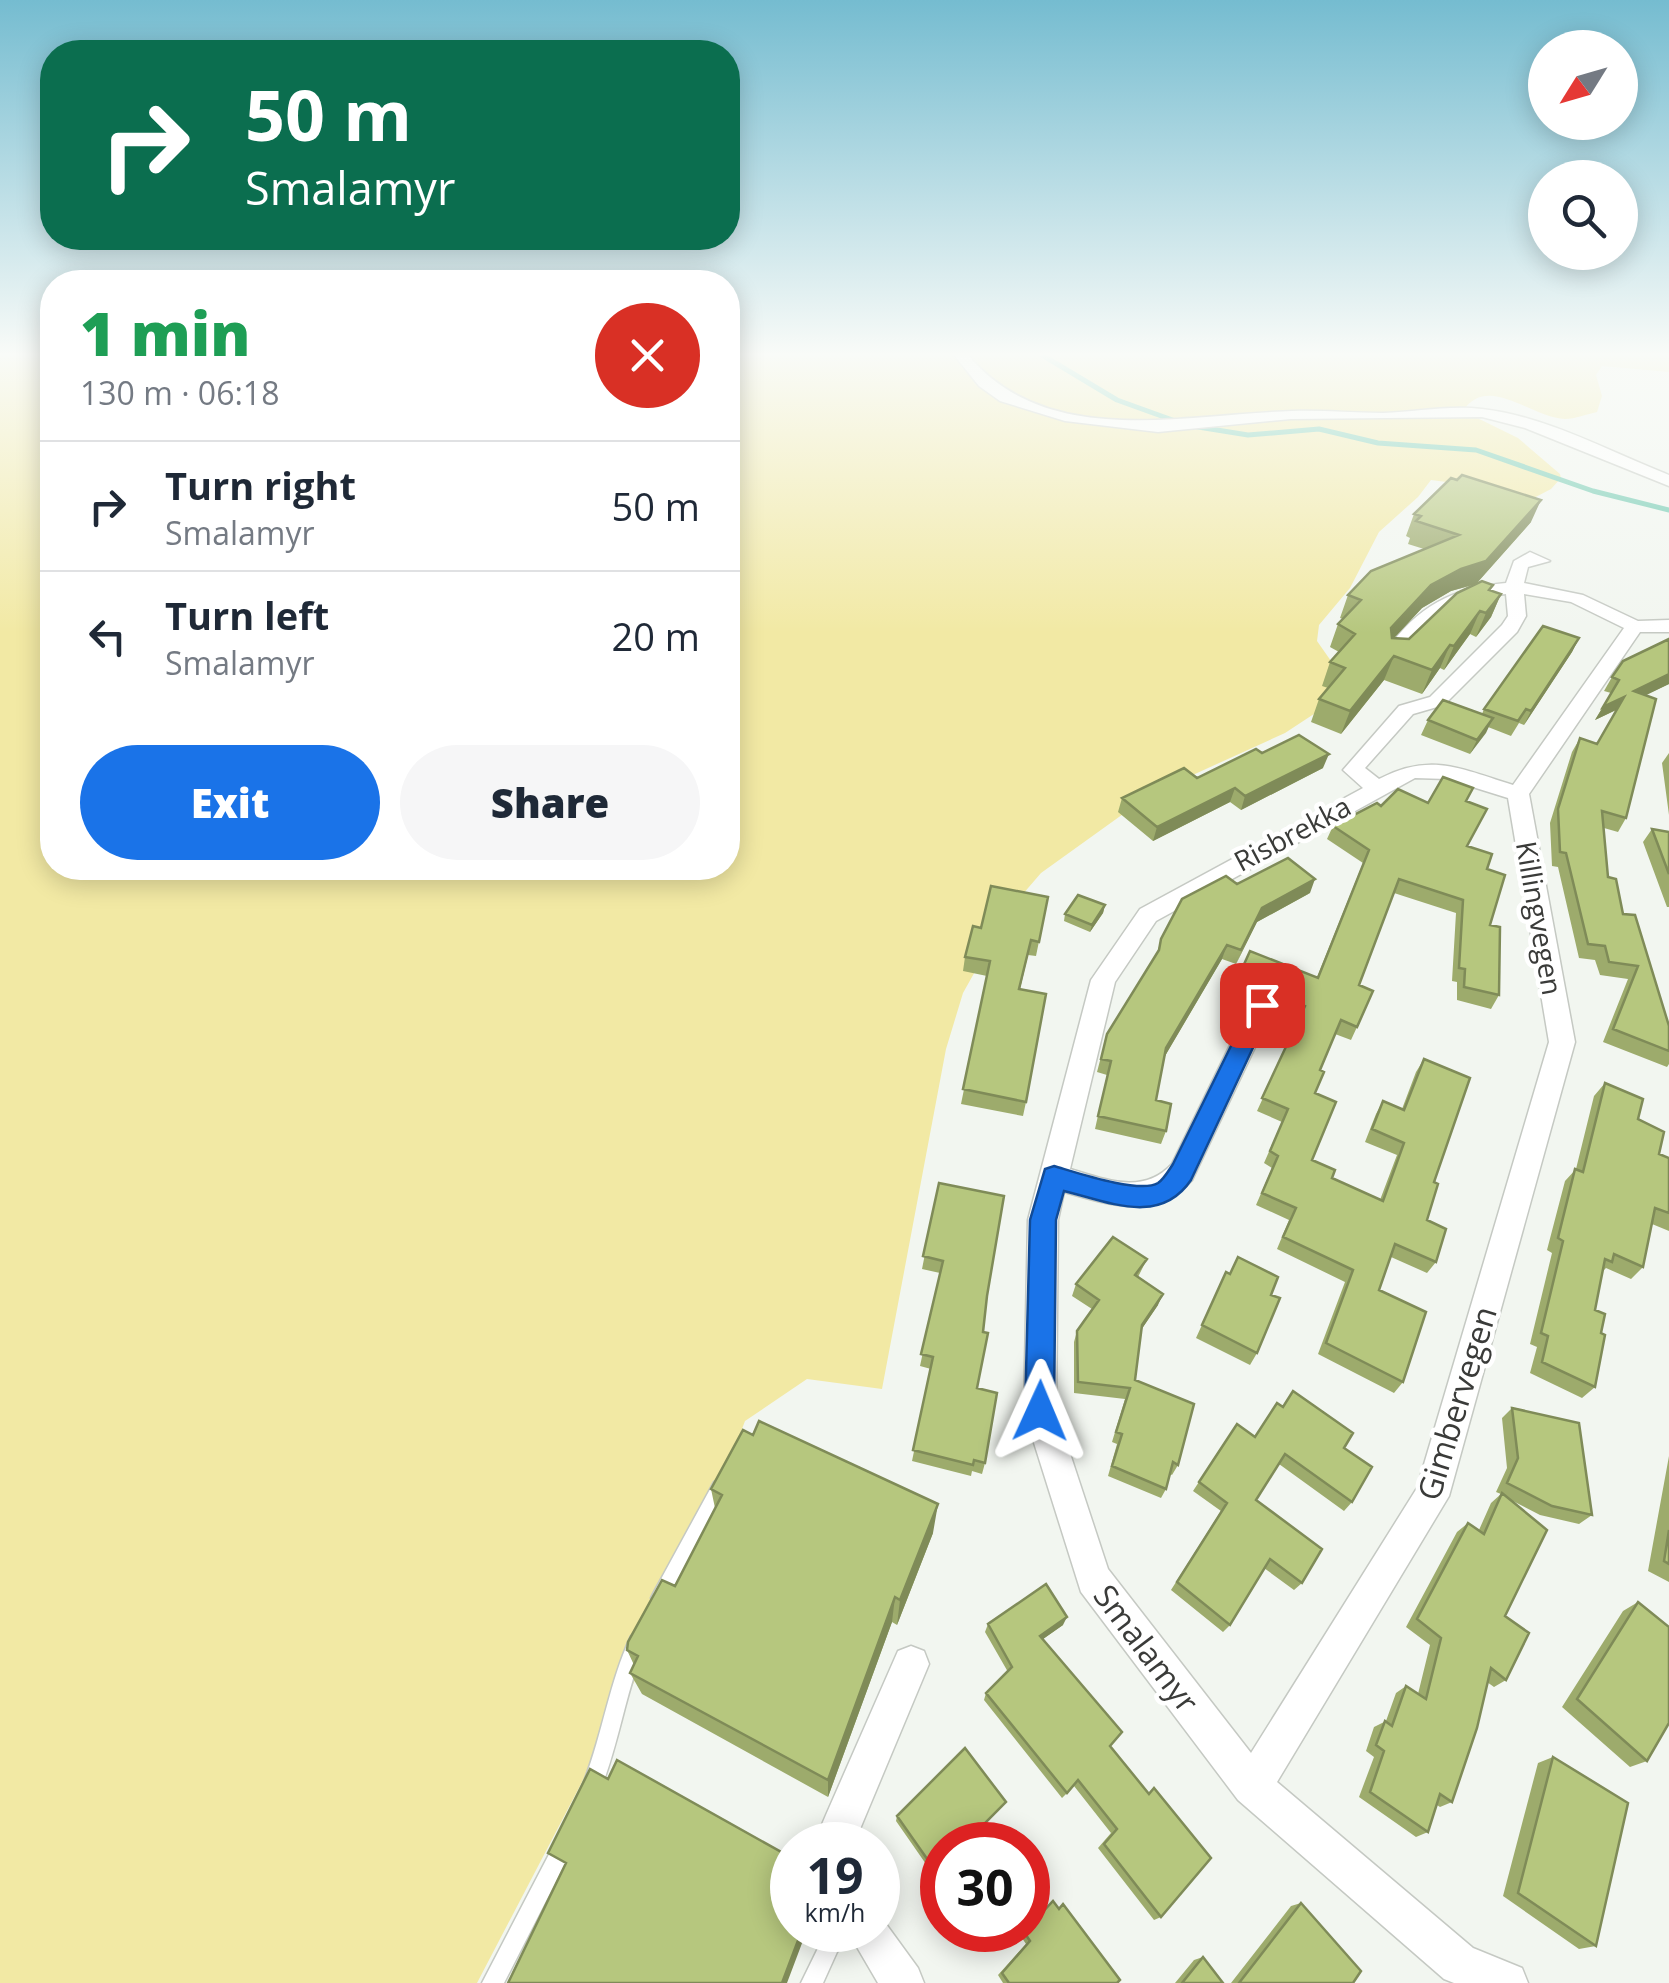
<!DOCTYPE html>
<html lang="en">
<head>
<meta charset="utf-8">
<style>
  body { margin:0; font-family:"Open Sans",sans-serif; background:#f6f6f7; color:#1f2937; height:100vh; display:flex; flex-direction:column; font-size:38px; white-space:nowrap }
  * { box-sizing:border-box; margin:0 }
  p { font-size:32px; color:#747a83 }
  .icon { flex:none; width:55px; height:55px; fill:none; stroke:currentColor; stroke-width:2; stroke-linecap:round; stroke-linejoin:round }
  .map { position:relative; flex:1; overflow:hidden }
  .drawer { position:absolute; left:40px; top:270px; width:700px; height:610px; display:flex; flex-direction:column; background:#fff; border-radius:40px; box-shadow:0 5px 25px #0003 }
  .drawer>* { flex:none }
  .banner { position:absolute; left:40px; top:40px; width:700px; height:210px; border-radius:40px; box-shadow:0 5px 25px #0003; background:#0b6e4f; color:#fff; overflow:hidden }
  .needle { width:65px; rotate:233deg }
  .buttons { position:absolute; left:1528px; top:30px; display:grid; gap:20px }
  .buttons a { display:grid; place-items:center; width:110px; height:110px; border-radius:50%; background:#fff; box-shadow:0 5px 25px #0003; font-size:50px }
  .speed { position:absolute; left:770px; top:1822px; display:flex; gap:20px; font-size:50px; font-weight:700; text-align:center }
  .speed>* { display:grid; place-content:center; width:130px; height:130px; border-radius:50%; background:#fff; box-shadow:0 5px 25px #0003; line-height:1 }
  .speed small { font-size:25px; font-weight:400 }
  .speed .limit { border:15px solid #d22; background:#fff; color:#111 }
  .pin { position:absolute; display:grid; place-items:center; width:85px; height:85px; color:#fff; margin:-42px; border-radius:20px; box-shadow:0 5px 15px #0006 }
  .me { position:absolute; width:110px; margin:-55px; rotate:1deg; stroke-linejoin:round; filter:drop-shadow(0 0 8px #0008) }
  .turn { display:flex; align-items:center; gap:35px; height:210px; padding:0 40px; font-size:45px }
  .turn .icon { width:130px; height:130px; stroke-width:2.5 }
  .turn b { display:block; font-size:70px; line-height:85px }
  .round { display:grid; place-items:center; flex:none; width:105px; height:105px; border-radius:52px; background:#f6f6f7 }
  .overview { display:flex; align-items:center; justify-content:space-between; height:170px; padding:0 40px }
  h1 { font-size:60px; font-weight:800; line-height:75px; color:#1e9e55 }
  .cta { display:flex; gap:20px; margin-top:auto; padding:20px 40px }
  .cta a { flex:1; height:115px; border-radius:60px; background:#1a73e8; color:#fff; font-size:40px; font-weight:800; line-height:115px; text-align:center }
  .cta a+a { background:#f6f6f7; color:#1f2937 }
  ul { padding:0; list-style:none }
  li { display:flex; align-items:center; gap:30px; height:130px; padding:0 40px; border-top:2px solid #e0e1e3 }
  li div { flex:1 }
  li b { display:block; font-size:38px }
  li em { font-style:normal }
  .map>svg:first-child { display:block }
</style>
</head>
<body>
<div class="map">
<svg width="1669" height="1983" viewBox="0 0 1669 1983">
  <rect width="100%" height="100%" fill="#f2f6f0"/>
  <path fill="#f2e9a4" d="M0,355h52v513h676v-513h941v17l-67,-6 -6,9 6,21 -5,16c-10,2 -22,7 -32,7 -34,-1 -77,-46 -102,-8l55,27 42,36 1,4 -10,11 -23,12 -58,-16 -39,-5 -13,17 -39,35 -29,56 -31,37 -2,16 21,30 -18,39 -35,23 -134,61 -110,79 -31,36 -47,84 -17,56 -64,340 -75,-10 -62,42 -69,181 -199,381h-477z"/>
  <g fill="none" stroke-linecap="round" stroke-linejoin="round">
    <path stroke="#6ac7ad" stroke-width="5" d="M1042,355l75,45 61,22
      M1192,426l56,9 71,-6 59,14 98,7 117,41 76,19"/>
    <defs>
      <path id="lane" d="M720,1480l6,2 2,6 -2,6 -60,110 -6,3 -6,-3 -3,-6 3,-6 60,-110z
        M637,1633l6,3 3,6c-21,50 -27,104 -48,154l-7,3 -7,-3 -3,-7c21,-50 27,-104 50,-153z
        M563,1838l7,3 3,7 -69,135h-22l74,-142z
        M829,1930h24l-3,7 -13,15 -14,31h-22l22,-45z"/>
      <path id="street" d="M954,355h14c79,95 216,59 324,56 30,-1 61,2 91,2 32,-1 67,-8 99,-4 64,7 128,43 187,66v11l-144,-58 -43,-11 -191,2 -133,13 -93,-11 -65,-20 -21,-15z
        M1530,552l20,9 -22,6 -4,16 59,12 55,26 31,-1v12h-29l-111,162 46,248 -126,454 -172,286 196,166 49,20 6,15h-74l-10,-4 -206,-179 -157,-208 -57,-181 4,-191 63,-240 49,-71 223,-121 -20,-18 56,-64 31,-9 72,-72 6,-9 -2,-22c-50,4 -78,25 -106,65h-14v-8c32,-45 66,-63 120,-68l8,-22zM1524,594l47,8 53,26 -111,157c-52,-16 -82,-33 -134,-6l-14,-11 48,-54 31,-9 73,-73 9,-16zM1415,778l32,1 61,19 41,244 -132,446 -166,265 -143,-184 -52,-158 2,-191 6,-28c47,13 91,29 128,-12l83,-175 -4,-7h-18l-81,166c-29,31 -65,16 -102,5l45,-187 41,-61z
        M911,1646l13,5 5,13 -69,165 4,16h-40l-4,-16 6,-14 72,-164z
        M878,1913l40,55 6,15h-46l-31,-53h31z"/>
    </defs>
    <use href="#lane" stroke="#c5c9c3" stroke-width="3"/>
    <use href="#street" stroke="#c5c9c3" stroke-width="3"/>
    <use href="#lane" fill="#fff" fill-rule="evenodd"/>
    <use href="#street" fill="#fff" fill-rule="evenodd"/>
  </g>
  <path fill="#9dab6c" d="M1414,514l117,8 -55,62 -25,7 -29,17 -28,30 15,1 81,-48 11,3 -10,23 -15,20 -6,-3 -26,36 -4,-2 -18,26 -38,-14 -43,54 -30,-12 8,-23 9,-11 -6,-2 8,-24 9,-10 -9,-5 8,-23 5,-5 -3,-1 8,-23 76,-46 -16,-5 2,-6 -4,-2z
    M1579,638l-7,14 -48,73 -5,-2 -8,13 -23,-9 -18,27 -49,-19 7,-15 54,-6 2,-5z
    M1612,677l57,7 -24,11 -19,123 -8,14 -14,-4 4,49 61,149v38l-2,3 -64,-25 25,-63 -28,-4 -5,-15 -16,-2 -21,-91 -6,-1 -2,-43 22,-71 8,-14 17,6 19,-34 -21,10 16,-27 -7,-2z
    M1262,753l61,15 -82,42 -11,-8 -77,39 -35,-29 4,-14 75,-20z
    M1669,753v62l-7,-52z
    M1466,801l1,45 20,23 3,56 9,70 -8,14 -34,-9v-18l-5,-1 4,-68 -62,-20 -35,92 -2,42 -6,13 -16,-6 -15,36 -5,23 -3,67 20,18 48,22 17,-45 -32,-13 11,-28 7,-13 19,8 14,-37 8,-13 10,123 -7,38 9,42 -9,11 -36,-16 -12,33 24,92 -9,11 -76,-39 27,-72 -68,-33 12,-29 -33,-15 16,-37 -8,-5 18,-41 -25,-11 42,-92 -6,-3 4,-7 -26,-15 -35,-10 14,-33 67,26 46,-114 -36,-24 6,-13 48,-20z
    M1652,829l17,3v75h-2l-24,-65z
    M1310,893l-53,29 -21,42 -14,-5 -57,97 -9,44 10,31 -5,13 -66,-15 12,-54 -10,-3 10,-38 50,-80 4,-15z
    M1048,897l-12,59 -8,-1 -8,34 6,113 -3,14 -62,-12 26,-128 -24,-5 2,-14 16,-29z
    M1105,905l-2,8 -13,19 -26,-11 1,-7z
    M1605,1083l33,36 21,35 10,4v73l-17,-7 -9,43 -12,12 -25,-11 -4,4 -7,38 6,23 -6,54 -13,11 -52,-25 7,-26 -7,-3 22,-91 -5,-3 18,-69 11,-12 18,-73z
    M939,1183l48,113 -10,92 8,75 -3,11 -10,-3 -1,5 -59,-15 19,-92 -11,-3 20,-93 -18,-4z
    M1147,1259l-9,18 20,28 -17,25 -6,50 43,85 -6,10 -2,-1 -4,15 -5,9 -53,-22 9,-32 -5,-2 13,-43 -51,-6v-51l3,-11 15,-22 -20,-13 4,-12z
    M1226,1272l45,23 -14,58 -7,12 -54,-27z
    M1512,1408l80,107 -13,9 -39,-9 -31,-16 -4,117 1,64 -12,7 -7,-5 -35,120 -12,5 -3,-2 -9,27 -12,5 -57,-40 15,-40 -8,-6 8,-24 12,-6 10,-28 10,-7 12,8 12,-49 -24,-18 51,-95 11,-9 11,7 12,-27 10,-9 -5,-2 11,-24 -5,-50z
    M1237,1424l18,13 89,11 8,54 -8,9 -65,-47 -23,36 46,83 -8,7 -30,-22 -34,57 -7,7 -52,-42 50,-79 -28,-20z
    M1669,1456v126l-21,-11z
    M711,1489l222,44 -36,92 -5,-3 -64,175 -186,-103 -12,-21 4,-8 -7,-15 48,-64 40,-78z
    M1638,1602l9,159 -17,6 -68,-60 61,-96z
    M988,1624l75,1 -20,14 67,107 38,47 6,-5 7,129 -7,3 -56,-72 13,-15 -37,-47 -12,12 -78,-98 2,-7 22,-21 -23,-40z
    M1553,1757l43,189 -17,3 -76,-53 35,-133z
    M1006,1802l-26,28 -38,15v33l-3,-5 -4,4 -39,-56 1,-5z
    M1053,1901l5,7 5,-4 54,79h-114l-5,-8 28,-31 -6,-9 5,-5h3v-3z
    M1301,1903l52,80h-122l60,-77z
    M1203,1957l20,26h-48l19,-23z"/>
  <path fill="#7f8b58" d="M1541,500l-10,22 -55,62 -25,7 -29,17 -40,43 9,-23 40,-43z
    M1501,594l-10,23 -15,20 10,-24z
    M1480,611l-10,23 -26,36 10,-24z
    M1579,638l-7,14 -48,73 7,-14z
    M1450,645l-10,23 -18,26 10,-24z
    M1394,656l-10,24 -43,54 9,-23z
    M1669,674v10l-43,21 8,-14z
    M1624,697l-8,13 -21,10 8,-13z
    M1493,718l-7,15 -16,21 7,-14z
    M1329,754l-6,14 -82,42 4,-14z
    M1235,788l-5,14 -77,39 4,-14z
    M1315,879l-5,14 -53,29 -21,42 26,-56z
    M1105,905l-2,8 -13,19 2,-7z
    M1227,945l-5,14 -60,102 4,-13z
    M1163,1294l-5,11 -21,31 5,-11z
    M938,1504l-5,29 -36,92 3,-25z
    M895,1597l-3,25 -64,175v-17z
    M1067,1617l-4,8 -27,19 4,-8z
    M802,1930h5l-20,53h-5z"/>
  <path fill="#b6c77e" stroke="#7f8b58" stroke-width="2.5" d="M1462,475l79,25 -55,61 -25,8 -30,16 -40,43 1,10 17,1 48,-46 25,-12 11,4 -4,5 12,4 -15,19 -6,-2 -26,35 -4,-1 -18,25 -38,-14 -44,55 -31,-12 26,-31 -15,-6 25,-28 -17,-10 23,-24 -13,-5 23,-24 88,-36 -43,-14 5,-5 -7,-2 37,-36 6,2z
    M1543,626l36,12 -48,73 -5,-2 -8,12 -34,-12z
    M1669,639v35l-35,17 22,8 -30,119 -24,-7 6,66 8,2 7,35 12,1 34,111v25l-56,-22 25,-63 -29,-4 -4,-16 -17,-2 -22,-91 -6,-1 -2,-43 22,-71 17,6 27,-47 -21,10 16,-27 -7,-3 11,-16z
    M1443,700l50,18 -16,22 -49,-20z
    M1299,735l30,19 -84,42 -10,-8 -78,39 -35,-29 62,-30 13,10 59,-29 6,4z
    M1443,777l30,11 -7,13 21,8 -20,37 25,8 -5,15 18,6 -15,50 10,2 -1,68 -35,-8 1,-18 -6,-1 4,-68 -64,-21 -40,106 14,6 -16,36 -16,-7 -21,50 4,2 -9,21 21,9 -24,58 23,10 -3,8 51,23 21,-58 -32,-14 11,-28 21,9 20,-51 46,19 -36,104 4,2 -11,36 19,9 -10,33 -41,-18 -16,46 47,22 -23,70 -77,-39 27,-73 -70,-33 13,-29 -34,-15 16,-37 -8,-5 18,-42 -26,-11 43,-92 -6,-3 4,-7 -27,-15 -35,-10 9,-20 68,27 51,-128 -36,-24 44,-23 4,3 17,-17 30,14z
    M1652,829l17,3v42z
    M1288,858l27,21 -53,29 -21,42 -14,-5 -61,103 -10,52 15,4 -5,27 -68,-15 13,-55 -10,-2 6,-25 52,-84 2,-11 21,-40 44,-23 11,8z
    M991,886l57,11 -9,45 -8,-2 -12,49 27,5 -20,108 -63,-13 27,-128 -25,-4 8,-31 8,2z
    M1078,895l27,10 -13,20 -27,-11z
    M1605,1083l38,16 -5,20 26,13 -5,22 10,4v55l-14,-5 -12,59 -29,-13 -2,8 -7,-3 -10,51 10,4 -4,19 4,2 -10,52 -53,-25 6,-26 -7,-3 22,-92 -5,-3 17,-69 8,3z
    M939,1183l65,13 -17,100 -4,36 5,1 -11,55 20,5 -12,70 -11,-3 -1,5 -60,-15 20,-93 -12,-3 22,-93 -20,-5z
    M1113,1237l34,22 -12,16 28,19 -21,31 -7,55 59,24 -16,61 -5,-3 -7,27 -54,-23 10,-32 -6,-2 14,-44 -52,-6 -1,-51 22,-31 -23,-16z
    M1238,1257l40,20 -7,18 9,3 -23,55 -55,-28 24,-53 4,2z
    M1293,1391l60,42 -9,15 28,19 -20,35 -67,-48 -29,46 66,49 -20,34 -32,-24 -40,66 -53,-43 50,-79 -28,-21 38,-58 18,13 22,-34 6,4z
    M1512,1408l67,15 13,92 -40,-9 -45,-23 11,-25z
    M759,1421l179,83 -38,96 -5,-3 -67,183 -198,-107 8,-17 -11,-6 1,-8 34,-62 13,6 47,-91 -11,-6 32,-59 10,5z
    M1502,1493l45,37 -42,86 24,17 -23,47 -15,-12 -14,60 -25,74 -12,-8 -12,38 -58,-40 14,-41 -8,-6 9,-24 7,5 14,-40 20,13 15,-61 -24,-19 51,-96 16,11z
    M1669,1530v34l-5,-3z
    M1046,1584l21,33 -27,19 82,96 -12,14 39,48 5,-6 57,70 -50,59 -57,-73 13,-15 -39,-49 -11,13 -81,-100 26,-26 -24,-43z
    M1638,1602l31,25v96l-22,38 -70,-62z
    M965,1748l41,54 -27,27 12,16h-49v26l-1,-2 -4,4 -40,-57z
    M1553,1757l75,46 -32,143 -78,-53z
    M617,1760l175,98v72h10l-20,53h-274l58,-120 -18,-10 42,-84 18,10z
    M1053,1901l6,8 4,-5 57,76 -3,3h-108l-7,-10 28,-32 -6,-9z
    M1301,1903l60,68 -8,12h-114z
    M1203,1957l20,26h-41z"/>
  <linearGradient id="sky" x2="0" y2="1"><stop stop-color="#75bcd0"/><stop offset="0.56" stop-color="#f9fbf8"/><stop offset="1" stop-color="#f9fbf8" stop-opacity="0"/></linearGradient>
  <rect width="1669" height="633" fill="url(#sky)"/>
  <path fill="#1a73e8" stroke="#114b97" stroke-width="2.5" d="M1262,996l11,9 -82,175c-31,46 -82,22 -127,11l-8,29 -2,191 -4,10 -10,4 -11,-4 -4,-10 5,-191 15,-51 9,-3c21,6 85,28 104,17 6,-4 11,-13 15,-19l81,-165z"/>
  <g text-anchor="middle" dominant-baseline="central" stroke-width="9" stroke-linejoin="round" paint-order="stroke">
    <g font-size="28" fill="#3a3b39" stroke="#fff">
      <text transform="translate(1292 833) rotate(-28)">Risbrekka</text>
      <text transform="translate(1540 918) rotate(80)">Killingvegen</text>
    </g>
    <g font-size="32" fill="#3a3b39" stroke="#fff">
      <text transform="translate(1456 1403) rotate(-73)">Gimbervegen</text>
      <text transform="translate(1147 1648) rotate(53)">Smalamyr</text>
    </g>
  </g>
</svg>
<div class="buttons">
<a><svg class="needle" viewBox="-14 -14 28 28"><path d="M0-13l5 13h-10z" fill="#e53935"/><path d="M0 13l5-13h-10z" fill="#747a83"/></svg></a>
<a><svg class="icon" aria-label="search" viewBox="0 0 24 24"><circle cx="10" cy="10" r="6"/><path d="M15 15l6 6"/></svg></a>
</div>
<div class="speed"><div>19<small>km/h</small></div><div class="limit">30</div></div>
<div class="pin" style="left:1262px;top:1005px;background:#d93025"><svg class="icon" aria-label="arrive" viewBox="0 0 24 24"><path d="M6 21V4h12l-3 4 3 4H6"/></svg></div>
<svg class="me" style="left:1040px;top:1411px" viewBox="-20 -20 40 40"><path d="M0-17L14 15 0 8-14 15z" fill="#1a73e8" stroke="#fff" stroke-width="4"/></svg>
<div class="banner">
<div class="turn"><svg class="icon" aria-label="right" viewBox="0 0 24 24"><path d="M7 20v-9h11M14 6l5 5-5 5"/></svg><div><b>50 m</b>Smalamyr</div></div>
</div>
<section class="drawer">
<div class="overview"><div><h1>1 min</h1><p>130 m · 06:18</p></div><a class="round" style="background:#d93025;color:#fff"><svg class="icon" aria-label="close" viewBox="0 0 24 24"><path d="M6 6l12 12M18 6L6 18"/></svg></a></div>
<ul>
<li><svg class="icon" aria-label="right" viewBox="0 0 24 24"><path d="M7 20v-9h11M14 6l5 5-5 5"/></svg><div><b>Turn right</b><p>Smalamyr</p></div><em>50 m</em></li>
<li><svg class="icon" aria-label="left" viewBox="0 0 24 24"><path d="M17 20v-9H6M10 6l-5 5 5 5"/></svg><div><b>Turn left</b><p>Smalamyr</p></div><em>20 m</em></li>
</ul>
<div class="cta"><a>Exit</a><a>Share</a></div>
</section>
</div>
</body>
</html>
